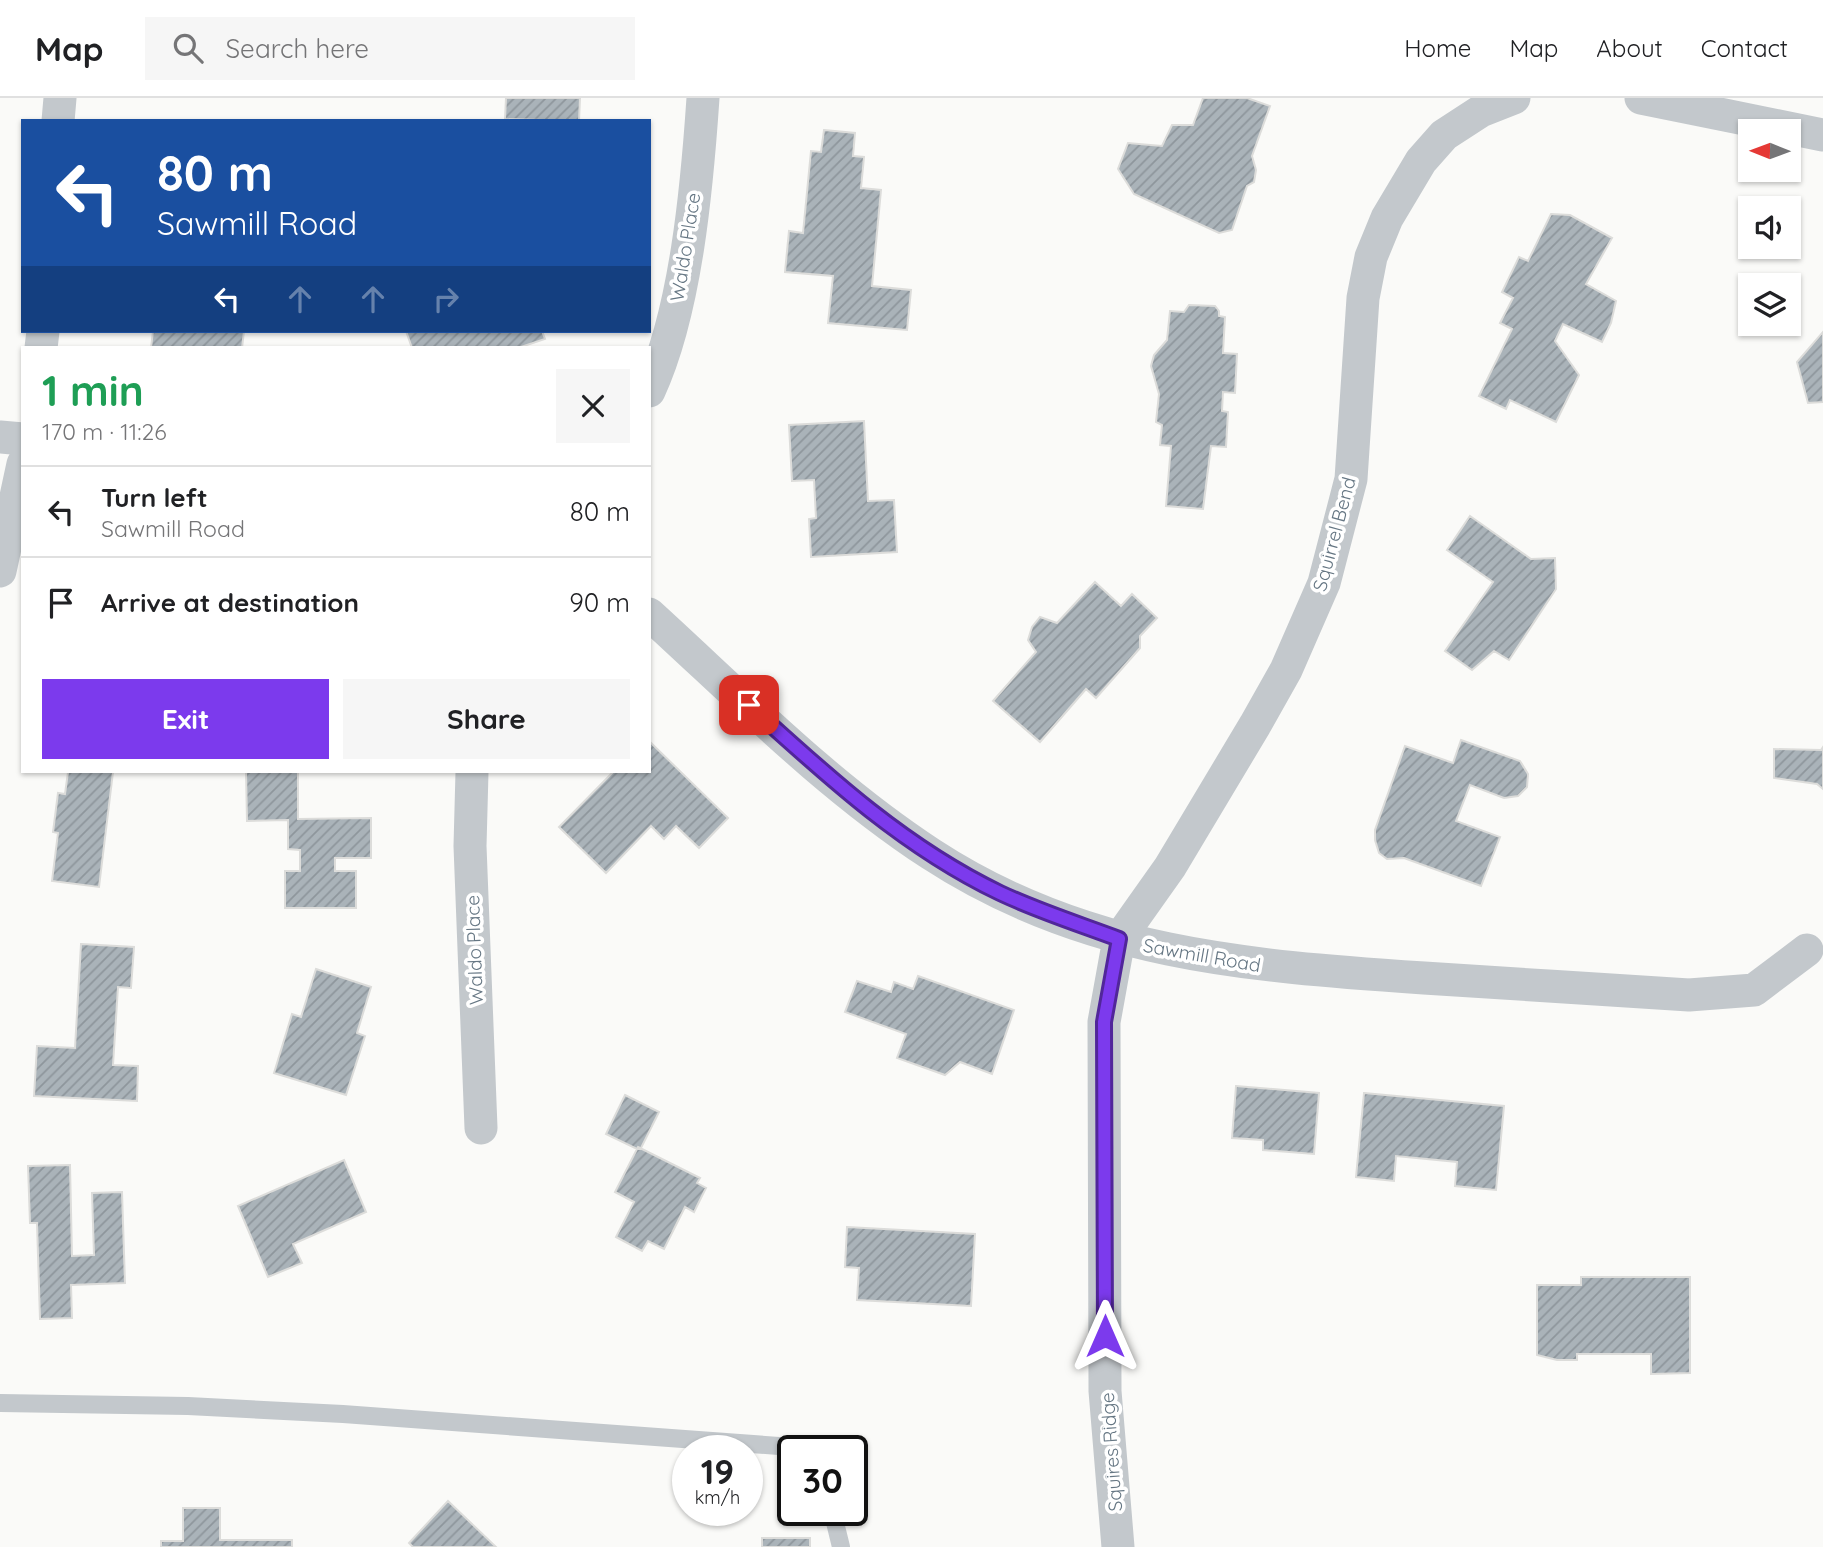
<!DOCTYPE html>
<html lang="en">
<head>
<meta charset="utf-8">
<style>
  body { margin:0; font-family:Quicksand,sans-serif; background:#f6f6f6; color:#202124; height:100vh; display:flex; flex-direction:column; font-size:26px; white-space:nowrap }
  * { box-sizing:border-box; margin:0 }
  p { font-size:23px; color:#757577 }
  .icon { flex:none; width:38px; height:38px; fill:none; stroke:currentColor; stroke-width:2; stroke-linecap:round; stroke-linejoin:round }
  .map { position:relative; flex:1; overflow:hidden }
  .sheet { position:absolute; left:21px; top:248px; width:630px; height:427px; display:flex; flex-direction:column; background:#fff; border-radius:0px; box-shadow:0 2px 5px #0004 }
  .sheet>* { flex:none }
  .hud { position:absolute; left:21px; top:21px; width:630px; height:214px; border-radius:0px; box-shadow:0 2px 5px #0004; background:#1a4fa0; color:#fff; overflow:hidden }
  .needle { width:46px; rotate:271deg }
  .fabs { position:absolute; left:1738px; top:21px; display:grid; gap:14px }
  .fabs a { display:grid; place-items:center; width:63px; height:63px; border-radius:0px; background:#fff; box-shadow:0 2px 5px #0004; font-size:35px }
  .speed { position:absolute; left:672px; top:1337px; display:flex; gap:14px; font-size:35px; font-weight:700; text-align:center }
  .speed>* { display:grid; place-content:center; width:91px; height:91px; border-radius:50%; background:#fff; box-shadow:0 2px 5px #0004; line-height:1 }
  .speed small { font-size:18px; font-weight:400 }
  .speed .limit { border:4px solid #111; border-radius:10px; background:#fff; color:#111 }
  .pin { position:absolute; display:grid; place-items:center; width:60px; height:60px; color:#fff; margin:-30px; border-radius:14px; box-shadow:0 4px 10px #0006 }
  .me { position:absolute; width:77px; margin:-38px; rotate:0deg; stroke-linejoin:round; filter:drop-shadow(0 0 5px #0008) }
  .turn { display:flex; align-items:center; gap:24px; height:147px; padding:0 21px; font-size:32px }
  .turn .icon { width:91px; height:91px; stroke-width:2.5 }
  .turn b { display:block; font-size:49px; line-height:60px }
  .lanes { display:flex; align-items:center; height:66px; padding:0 21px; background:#0003; justify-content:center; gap:35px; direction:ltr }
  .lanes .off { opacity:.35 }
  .round { display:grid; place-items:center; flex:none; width:74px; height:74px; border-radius:0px; background:#f6f6f6 }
  .summary { display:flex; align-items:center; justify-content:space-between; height:119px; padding:0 21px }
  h1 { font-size:42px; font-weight:700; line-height:52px; color:#1e9e55 }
  .cta { display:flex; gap:14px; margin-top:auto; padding:14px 21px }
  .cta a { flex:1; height:80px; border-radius:0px; background:#7c3aed; color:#fff; font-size:28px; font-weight:700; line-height:80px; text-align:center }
  .cta a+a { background:#f6f6f6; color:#202124 }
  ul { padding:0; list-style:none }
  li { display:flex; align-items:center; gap:21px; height:91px; padding:0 21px; border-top:2px solid #e0e0e0 }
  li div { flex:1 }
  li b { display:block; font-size:26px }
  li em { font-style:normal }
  header { display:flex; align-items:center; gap:42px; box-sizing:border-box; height:98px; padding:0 35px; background:#fff; border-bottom:2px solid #e0e0e0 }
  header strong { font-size:33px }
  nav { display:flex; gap:38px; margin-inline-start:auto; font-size:24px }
  .search { width:490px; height:63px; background:#f6f6f6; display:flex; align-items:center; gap:18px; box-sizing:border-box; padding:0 24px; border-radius:0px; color:#757577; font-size:26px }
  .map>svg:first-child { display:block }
</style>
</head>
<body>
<header>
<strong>Map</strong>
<div class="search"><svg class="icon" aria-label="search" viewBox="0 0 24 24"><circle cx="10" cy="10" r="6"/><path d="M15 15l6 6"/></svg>Search here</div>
<nav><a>Home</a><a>Map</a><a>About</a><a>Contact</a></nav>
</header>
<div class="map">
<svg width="1823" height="1449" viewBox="0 0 1823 1449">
  <defs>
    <pattern id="building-hatch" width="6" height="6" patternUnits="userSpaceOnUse" patternTransform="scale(1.75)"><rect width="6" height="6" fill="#aab3b9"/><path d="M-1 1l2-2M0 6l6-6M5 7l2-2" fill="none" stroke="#8e969c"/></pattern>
  </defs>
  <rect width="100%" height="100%" fill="#fafaf8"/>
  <path fill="url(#building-hatch)" stroke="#dcdcda" stroke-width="2" d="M506,0h74l-1,23 -74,-2z
    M1203,0h44l23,8 -18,50 4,14 -2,12 -7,4 -15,44 -13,3 -85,-39 -16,-25 10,-26 34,3 10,-21h21z
    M824,32l31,3 -2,23 11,1 -3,31 20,2 -9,96 39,4 -4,40 -79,-7 5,-47 -48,-4 4,-41 14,2 8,-82 10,1z
    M1551,116l19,1 42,23 -26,46 30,17 -5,22 -9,19 -39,-18 -8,17 24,34 -23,47 -46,-22 -4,9 -27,-13 33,-67 -12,-6 13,-25 -11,-6 17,-35 9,4z
    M1189,207l26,1 4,5v5l6,1 -2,36 14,1 -2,39 -12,-1 -1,19 6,1 -2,35 -15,-1 -8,63 -37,-3 5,-60 -11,-1 2,-20 -6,-3 3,-28 -8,-28 3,-11 13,-15 3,-29 14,1z
    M153,233h91l-2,17h-91z
    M406,233h136l3,8 -27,9h-106z
    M1823,234v70l-15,1 -11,-41z
    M864,323l4,80 26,-1 3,52 -86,5 -2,-38 7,-1 -2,-38 -22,1 -3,-56z
    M1470,418l61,43 24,-1 1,31 -47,71 -15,-9 -22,19 -27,-19 48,-69 -46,-32z
    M1095,484l26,24 11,-12 25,24 -17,18v12l-44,50 -10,-9 -46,53 -47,-41 43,-49 -8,-12 4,-13 8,-10 17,6z
    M1461,642l59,21 8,13 -1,13 -9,9 -14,2 -34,-13 -14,36 44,16 -19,49 -77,-28 -17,1 -8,-6 -4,-13v-10l30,-84 48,17z
    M649,643l79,77 -29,30 -23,-22 -12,13 -13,-13 -45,47 -47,-46 54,-55h36z
    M1823,649v42l-6,-5 -43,-6v-29l47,1z
    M68,674h45l-14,115 -47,-6 6,-48 -5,-1 5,-39 7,1z
    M246,674h52v47l73,-1v40h-36v13h21v37h-71v-37h15v-21l-12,-1v-29l-41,1z
    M81,846l53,3 -3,41 -13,-1 -5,78 25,1 -1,35 -103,-5 3,-50 38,2z
    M316,871l55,18 -14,46 8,3 -19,59 -72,-22 18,-59 9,3z
    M918,878l96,34 -22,64 -32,-12 -15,13 -48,-17 9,-24 -61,-22 12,-31 34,11 3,-10 19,7z
    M1236,988l83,7 -5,61 -51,-4v-10l-31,-2z
    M1364,995l140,13 -8,84 -41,-4 2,-24 -61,-6 -2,25 -38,-4z
    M625,997l34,17 -18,36 -4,1 -31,-15z
    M638,1049l62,31 -3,5 9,5 -12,24 -9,-5 -21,42 -16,-8 -6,10 -26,-14 18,-35 -19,-10z
    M344,1062l22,52 -73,32 9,19 -34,14 -30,-71z
    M70,1067l2,91 22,-1 -2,-62 30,-1 3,91 -54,2 1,33 -32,1 -3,-96h-7l-2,-57z
    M847,1129l128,7 -4,72 -114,-6 2,-32 -14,-1z
    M1581,1179h109v96l-39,1v-20h-74v6h-20l-20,-5v-70h44z
    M448,1403l48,46h-83l-4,-4z
    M183,1410h37v32h72v7h-131v-6h22z
    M762,1440h48v9h-48z"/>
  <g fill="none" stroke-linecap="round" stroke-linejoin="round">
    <path stroke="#c3c8cc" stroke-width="18" d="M0,1305l188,3 155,8 436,32 16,5
      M832,1412l9,37"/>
    <path stroke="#c3c8cc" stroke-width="33" d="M1641,0l182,37
      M58,23l2,-23
      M41,250l2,-17
      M649,293c37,-80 48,-204 54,-293
      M0,339l23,2
      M0,473l23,-107
      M649,516c91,83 178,172 282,240 153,100 316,112 493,124 88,6 177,11 265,17l65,-5 53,-40
      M472,674l-2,74 11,282
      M1118,1449l-13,-156 -1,-369 15,-83 51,-72 85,-142 31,-55 38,-87 27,-104 12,-181 8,-41 16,-39 34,-57 23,-26 37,-24 33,-13"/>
  </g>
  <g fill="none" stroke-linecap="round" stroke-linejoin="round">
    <defs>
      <path id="route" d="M749,607c78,71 155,142 251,188 38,18 79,31 119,46l-15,83 1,314"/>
    </defs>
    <use href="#route" stroke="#51269a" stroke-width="18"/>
    <use href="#route" stroke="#7c3aed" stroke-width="12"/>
  </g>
  <g text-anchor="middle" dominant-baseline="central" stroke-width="7" stroke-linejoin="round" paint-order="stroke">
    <g font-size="19" fill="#657683" stroke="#fff">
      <text transform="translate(685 149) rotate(-81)">Waldo Place</text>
      <text transform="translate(1334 436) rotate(-75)">Squirrel Bend</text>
      <text transform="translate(474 852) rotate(-92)">Waldo Place</text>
      <text transform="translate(1202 857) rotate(10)">Sawmill Road</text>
      <text transform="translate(1111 1354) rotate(-94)">Squires Ridge</text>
    </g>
  </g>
</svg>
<div class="fabs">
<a><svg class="needle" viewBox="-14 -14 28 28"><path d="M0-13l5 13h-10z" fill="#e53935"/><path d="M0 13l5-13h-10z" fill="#757577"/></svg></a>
<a><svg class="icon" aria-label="sound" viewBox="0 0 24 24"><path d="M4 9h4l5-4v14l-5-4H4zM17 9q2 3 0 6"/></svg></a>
<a><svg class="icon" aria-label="layers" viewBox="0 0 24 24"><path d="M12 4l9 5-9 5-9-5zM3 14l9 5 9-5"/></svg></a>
</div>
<div class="speed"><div>19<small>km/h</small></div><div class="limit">30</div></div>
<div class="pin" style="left:749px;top:607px;background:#d93025"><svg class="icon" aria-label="arrive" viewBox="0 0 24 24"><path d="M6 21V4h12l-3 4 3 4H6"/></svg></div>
<svg class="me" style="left:1105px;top:1238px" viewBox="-20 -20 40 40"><path d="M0-17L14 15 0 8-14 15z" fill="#7c3aed" stroke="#fff" stroke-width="4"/></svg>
<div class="hud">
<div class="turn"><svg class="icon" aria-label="left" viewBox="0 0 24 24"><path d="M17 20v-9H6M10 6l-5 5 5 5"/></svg><div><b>80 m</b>Sawmill Road</div></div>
<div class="lanes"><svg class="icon" aria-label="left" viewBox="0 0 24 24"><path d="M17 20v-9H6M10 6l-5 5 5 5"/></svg><svg class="icon off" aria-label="ahead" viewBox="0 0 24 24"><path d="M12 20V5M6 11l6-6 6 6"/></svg><svg class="icon off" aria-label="ahead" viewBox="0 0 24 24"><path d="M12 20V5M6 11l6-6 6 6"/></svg><svg class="icon off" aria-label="right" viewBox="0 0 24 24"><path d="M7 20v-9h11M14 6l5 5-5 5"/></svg></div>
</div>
<section class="sheet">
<div class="summary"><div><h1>1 min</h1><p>170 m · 11:26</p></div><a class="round"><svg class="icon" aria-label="close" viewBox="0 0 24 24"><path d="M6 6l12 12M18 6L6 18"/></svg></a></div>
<ul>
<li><svg class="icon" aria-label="left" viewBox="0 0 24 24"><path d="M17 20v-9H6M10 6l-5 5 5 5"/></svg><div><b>Turn left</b><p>Sawmill Road</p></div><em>80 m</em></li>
<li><svg class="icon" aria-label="arrive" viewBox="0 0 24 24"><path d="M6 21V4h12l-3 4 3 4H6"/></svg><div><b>Arrive at destination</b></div><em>90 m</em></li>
</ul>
<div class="cta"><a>Exit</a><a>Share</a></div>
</section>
</div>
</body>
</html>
